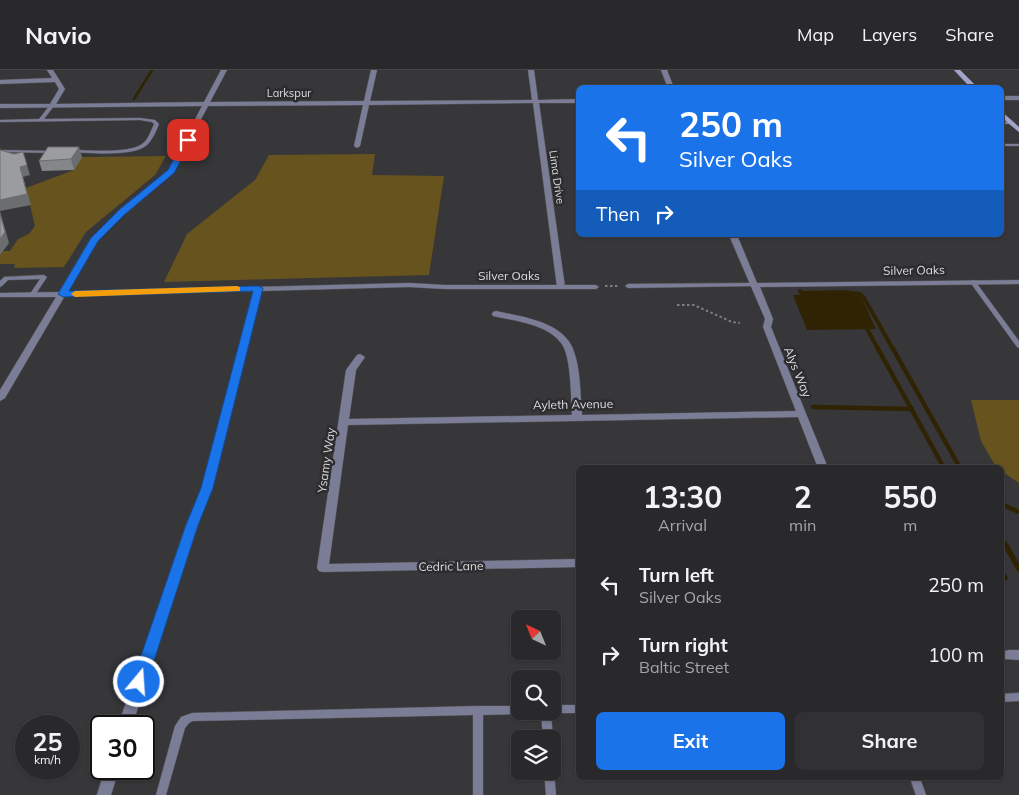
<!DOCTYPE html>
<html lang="en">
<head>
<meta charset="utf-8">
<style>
  body { margin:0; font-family:Mulish,sans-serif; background:#313134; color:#f1f3f6; height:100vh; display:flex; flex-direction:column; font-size:19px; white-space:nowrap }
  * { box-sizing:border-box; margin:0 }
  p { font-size:16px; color:#a5a6a9 }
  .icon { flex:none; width:28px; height:28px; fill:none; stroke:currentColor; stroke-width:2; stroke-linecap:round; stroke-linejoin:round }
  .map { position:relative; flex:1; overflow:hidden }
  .details { position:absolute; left:576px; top:395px; width:428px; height:315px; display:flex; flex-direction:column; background:#29292c; border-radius:8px; box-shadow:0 1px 4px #0004,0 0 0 1px #454548 }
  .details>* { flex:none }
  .guide { position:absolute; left:576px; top:15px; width:428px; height:152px; border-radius:8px; box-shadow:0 1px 4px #0004,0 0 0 1px #454548; background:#1a73e8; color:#fff; overflow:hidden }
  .needle { width:32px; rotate:317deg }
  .controls { position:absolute; left:511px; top:540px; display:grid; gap:10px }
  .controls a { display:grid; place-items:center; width:50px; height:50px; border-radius:8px; background:#29292c; box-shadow:0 1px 4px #0004,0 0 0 1px #454548; font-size:25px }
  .speed { position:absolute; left:15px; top:645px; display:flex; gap:10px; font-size:25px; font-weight:700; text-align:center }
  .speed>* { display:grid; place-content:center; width:65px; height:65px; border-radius:50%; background:#29292c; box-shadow:0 1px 4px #0004,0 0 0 1px #454548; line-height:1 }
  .speed small { font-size:12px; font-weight:400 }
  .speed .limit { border:2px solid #111; border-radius:8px; background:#fff; color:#111 }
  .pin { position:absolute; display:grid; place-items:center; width:42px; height:42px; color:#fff; margin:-21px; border-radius:10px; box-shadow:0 2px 8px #0006 }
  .me { position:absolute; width:55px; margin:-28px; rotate:18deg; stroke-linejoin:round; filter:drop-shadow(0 0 4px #0008) }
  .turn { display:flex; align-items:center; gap:18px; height:105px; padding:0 20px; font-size:22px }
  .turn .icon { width:65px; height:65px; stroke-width:2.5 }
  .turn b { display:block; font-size:35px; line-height:42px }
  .then { display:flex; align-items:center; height:48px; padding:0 20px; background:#0003; gap:10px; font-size:19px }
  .eta { display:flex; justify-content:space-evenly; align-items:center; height:85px; text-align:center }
  .eta b { font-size:30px; font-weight:700; line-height:35px }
  .primary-button { display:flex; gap:10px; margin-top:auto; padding:10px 20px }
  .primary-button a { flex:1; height:58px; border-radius:8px; background:#1a73e8; color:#fff; font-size:20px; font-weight:700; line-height:58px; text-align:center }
  .primary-button a+a { background:#313134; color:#f1f3f6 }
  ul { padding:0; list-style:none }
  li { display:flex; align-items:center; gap:15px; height:70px; padding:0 20px }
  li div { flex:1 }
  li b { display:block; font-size:19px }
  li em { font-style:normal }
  header { display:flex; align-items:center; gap:30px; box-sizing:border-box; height:70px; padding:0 25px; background:#29292c; border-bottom:1px solid #454548 }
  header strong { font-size:24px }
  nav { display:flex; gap:28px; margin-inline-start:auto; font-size:18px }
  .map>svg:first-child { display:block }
</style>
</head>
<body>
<header>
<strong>Navio</strong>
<nav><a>Map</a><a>Layers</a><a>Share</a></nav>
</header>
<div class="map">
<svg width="1019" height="725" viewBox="0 0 1019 725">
  <rect width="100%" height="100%" fill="#37373a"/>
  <path fill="#67531d" d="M375,84l-3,21 72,1 -15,99 -265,7 23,-48 68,-54 14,-25z
    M166,86l-11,19 -69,57 -22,35 -50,1 1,-4h-15v-9l3,-4h7l8,-12 11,-5 6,-8 -9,-38 48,-18 8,-13z
    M971,330h48v83l-18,-12v-3l-5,-1 -15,-26z"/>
  <path fill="#2f2303" d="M847,223l14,4 15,32 -69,1 -14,-35z"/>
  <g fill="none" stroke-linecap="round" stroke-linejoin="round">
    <path stroke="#2f2303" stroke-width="2.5" d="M134,29l18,-29"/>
    <path stroke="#2f2303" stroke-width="4" d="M800,221l2,2 41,-1
      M843,222l17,2 4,4 29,51
      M865,255l13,24"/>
    <path stroke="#2f2303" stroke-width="4.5" d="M877,277l67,121
      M892,277l68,121
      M813,337l99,2
      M1001,434l18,8
      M1001,468l4,8"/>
    <path stroke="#2f2303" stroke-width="5.5" d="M1005,474l14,25
      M1001,501l4,7"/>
    <defs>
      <path id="service" d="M50,35l4,1 -10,13 96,-1 15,2 4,4c-3,7 -6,15 -12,21 -14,12 -57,8 -75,7l-2,-1 2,-1c17,0 56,4 70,-6 6,-4 9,-13 12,-20l-2,-2 -12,-2 -140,2v-2l39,-1z
        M1001,52h11l2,1 -2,1h-11z
        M1001,74h18v2h-18z
        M0,80l55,1 2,1 -2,1 -55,-1z
        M44,205l3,2 -12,18h-4l-1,-1 10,-15 -32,1 -6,6 -2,1v-6l4,-4z
        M973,210l2,1 44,60v7l-2,-1 -47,-65z
        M409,213l36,2h151l3,2 -3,2h-151l-36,-2 -149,4 -49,197 -1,2h-6l-1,-2 51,-197 -191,5 -3,-2 3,-2z
        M755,213l3,2 -1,1 -129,2 -3,-2 3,-2z
        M1019,623v8l-18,1v-8z
        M552,635h27v8h-28l2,26 -1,1v-1h-9l-2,-28h11z
        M478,636h42v5h4v2l-4,1 -37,1v80h-10v-80l-280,6 -4,2 -4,5 -19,67h-10l19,-69 6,-9 11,-4z
        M552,698l2,3 2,24h-10l-2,-24h8z
        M910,708h10l6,17h-10z"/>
      <path id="minor" d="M47,0h6l12,19 -9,15 148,-2 17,-32h6l-17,32 154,-1 7,-31h6l-7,31 162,-1 -4,-30h6l4,30 41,-1v4h-40l26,184 -4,2 -4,-2 -24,-184 -164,2 -9,41 -3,2 -3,-2 9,-41 -155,1 -35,67 -48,41 -28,27 -92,157 -5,3v-11l56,-93h-56v-4l59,-1 32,-54 28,-28 49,-39 34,-65 -202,2v-4h50l9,-15 -4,-7 -55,2v-4l52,-2z
        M661,0h6l7,18h-6z
        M1001,26h18v4h-18z
        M729,165h8l20,48 262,-3v4l-259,3 13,32 -2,8 57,141h-10l-20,-51 -450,8 -19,139 250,-5v8l-256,5 -4,-1 -2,-3 29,-198 11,-15 3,-1 5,3 -9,13 -7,49 223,-4c-1,-17 -1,-55 -9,-69 -13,-22 -48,-25 -70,-30l-1,-2 1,-2 3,-1c25,6 66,10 77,38 8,20 7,45 9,66l214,-4 -33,-84 2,-8z
        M207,414l4,1 1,3 -14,37 -66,201h-14l68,-201 16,-37 1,-3z
        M1009,580h10v10l-14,-1 -2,-4 2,-4z
        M105,699h14l-8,26h-14z"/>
      <path id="secondary" d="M954,0h6l18,18h-7z
        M1001,41l18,16v5l-18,-15z"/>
    </defs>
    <use href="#service" stroke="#555558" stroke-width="1"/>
    <use href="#minor" stroke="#555558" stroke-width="1"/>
    <use href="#secondary" stroke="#555558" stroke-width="1"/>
    <path stroke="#7f7f81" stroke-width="2" stroke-dasharray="2.5 2.5" stroke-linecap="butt" d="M605,216h14
      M677,235h17l38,17 8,1"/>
    <use href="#service" fill="#7b7d96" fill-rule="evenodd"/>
    <use href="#minor" fill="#7b7d96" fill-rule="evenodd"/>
    <use href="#secondary" fill="#a1a5cc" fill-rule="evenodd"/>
  </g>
  <path fill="#858689" d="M82,87l-8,13 -32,1 -3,-10z"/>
  <path fill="#6c6d6f" d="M79,77l3,10 -8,13 -3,-11z
    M23,82l7,23 -7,2 8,28 -31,6v-11l20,-33z
    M0,141l9,32 -9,12z"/>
  <path fill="#9b9c9f" stroke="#6c6d6f" d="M48,77h31l-8,12 -32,2z
    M0,80l14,4 9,-2 4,13 -7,2 7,27 -27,6z
    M0,144l5,18 -5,7z"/>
  <path fill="#1a73e8" stroke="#114b97" d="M185,68l7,2 -18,33 -49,41 -27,27 -29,50 189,-5 5,2 -50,200 -15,37 -51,157 -3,4 -5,2 -5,-2 -2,-4 54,-157 15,-37 52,-197 -190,6 -5,-3 33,-56 28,-28 49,-40z"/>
  <path fill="#f59e0b" d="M237,216l3,1v4l-165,6 -4,-3 4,-3z"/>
  <g text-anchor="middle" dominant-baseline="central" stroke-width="5" stroke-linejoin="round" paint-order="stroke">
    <g font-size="11" fill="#dddddf" stroke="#2d2d30">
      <text x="289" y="23">Larkspur</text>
      <text transform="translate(557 107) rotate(82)">Lima Drive</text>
    </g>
    <g font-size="12" fill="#dddddf" stroke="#2d2d30">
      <text transform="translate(914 200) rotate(-1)">Silver Oaks</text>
      <text x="509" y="205">Silver Oaks</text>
      <text transform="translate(798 302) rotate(68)">Alys Way</text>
      <text transform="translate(573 334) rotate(-1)">Ayleth Avenue</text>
      <text transform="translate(326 390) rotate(-82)">Ysamy Way</text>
      <text transform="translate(451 496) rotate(-1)">Cedric Lane</text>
    </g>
  </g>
</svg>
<div class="controls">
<a><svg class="needle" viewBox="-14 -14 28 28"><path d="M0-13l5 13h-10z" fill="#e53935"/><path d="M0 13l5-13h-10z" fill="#a5a6a9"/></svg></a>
<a><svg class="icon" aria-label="search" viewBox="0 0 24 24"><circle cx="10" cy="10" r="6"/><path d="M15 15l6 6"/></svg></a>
<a><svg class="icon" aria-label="layers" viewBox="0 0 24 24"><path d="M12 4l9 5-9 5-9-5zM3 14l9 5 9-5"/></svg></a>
</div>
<div class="speed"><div>25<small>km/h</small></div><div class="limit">30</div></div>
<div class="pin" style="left:188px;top:70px;background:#d93025"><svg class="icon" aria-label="arrive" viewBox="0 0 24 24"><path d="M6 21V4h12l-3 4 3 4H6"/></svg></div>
<svg class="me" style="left:139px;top:612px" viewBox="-20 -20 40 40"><circle r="17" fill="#1a73e8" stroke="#fff" stroke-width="3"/><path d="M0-11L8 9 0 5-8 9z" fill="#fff"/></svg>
<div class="guide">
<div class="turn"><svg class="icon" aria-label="left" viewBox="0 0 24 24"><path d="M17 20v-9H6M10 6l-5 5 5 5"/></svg><div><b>250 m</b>Silver Oaks</div></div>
<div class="then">Then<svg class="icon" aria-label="right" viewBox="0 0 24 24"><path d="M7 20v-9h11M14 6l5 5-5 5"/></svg></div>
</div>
<section class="details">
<div class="eta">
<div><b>13:30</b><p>Arrival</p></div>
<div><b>2</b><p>min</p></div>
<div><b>550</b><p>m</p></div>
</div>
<ul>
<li><svg class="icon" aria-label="left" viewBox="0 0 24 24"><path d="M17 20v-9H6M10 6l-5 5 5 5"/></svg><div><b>Turn left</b><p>Silver Oaks</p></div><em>250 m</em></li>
<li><svg class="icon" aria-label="right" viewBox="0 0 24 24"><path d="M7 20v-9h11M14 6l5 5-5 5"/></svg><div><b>Turn right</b><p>Baltic Street</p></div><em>100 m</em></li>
</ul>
<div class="primary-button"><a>Exit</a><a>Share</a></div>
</section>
</div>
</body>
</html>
